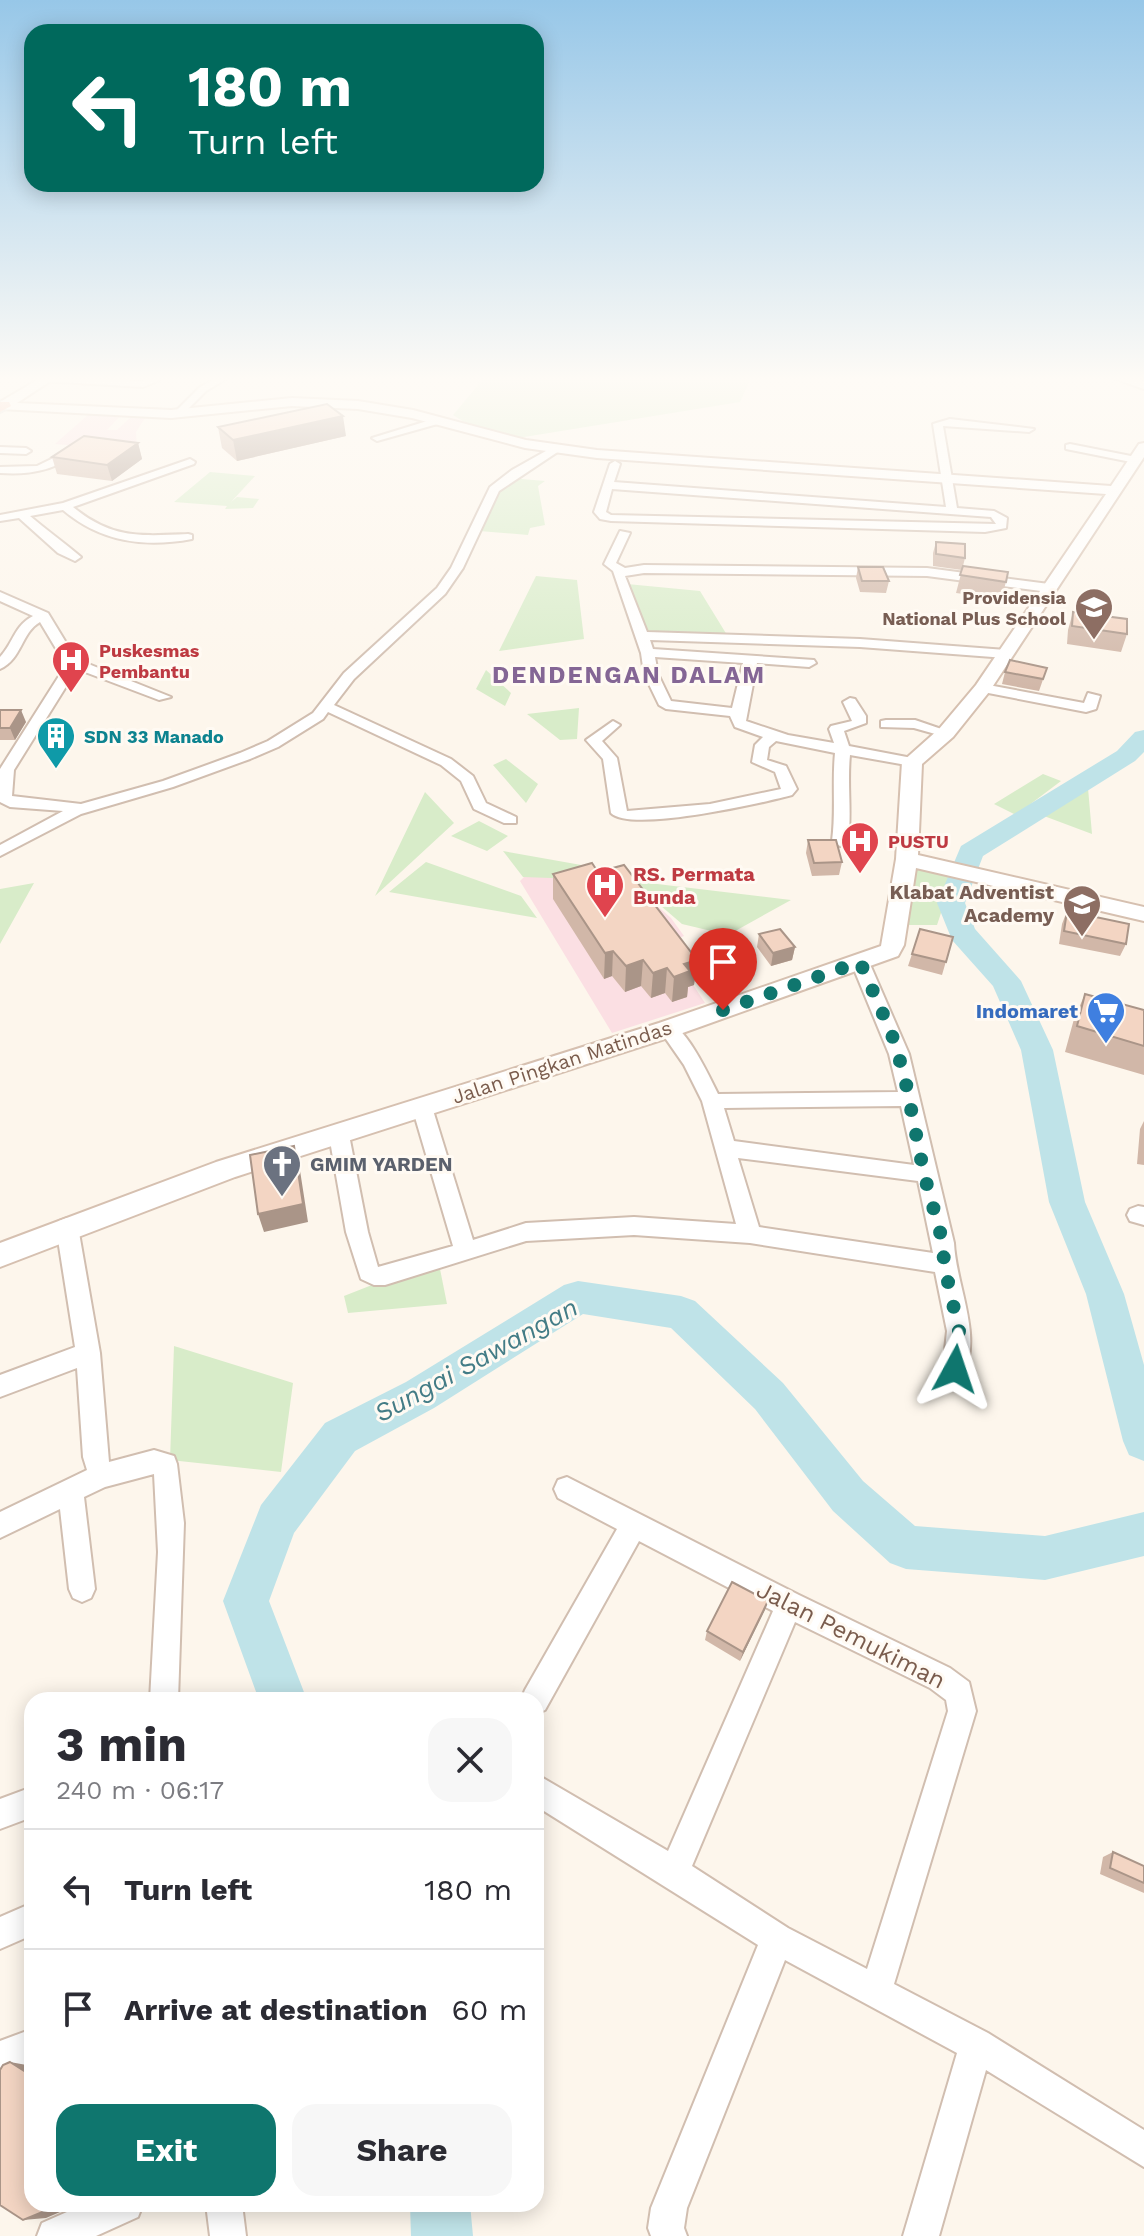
<!DOCTYPE html>
<html lang="en">
<head>
<meta charset="utf-8">
<style>
  body { margin:0; font-family:"Work Sans",sans-serif; background:#f7f7f7; color:#2b2b33; height:100vh; display:flex; flex-direction:column; font-size:30px; white-space:nowrap }
  * { box-sizing:border-box; margin:0 }
  p { font-size:26px; color:#7c7c81 }
  .icon { flex:none; width:44px; height:44px; fill:none; stroke:currentColor; stroke-width:2; stroke-linecap:round; stroke-linejoin:round }
  .map { position:relative; flex:1; overflow:hidden }
  .details { position:absolute; left:24px; top:1692px; width:520px; height:520px; display:flex; flex-direction:column; background:#fff; border-radius:24px; box-shadow:0 4px 20px #0003 }
  .details>* { flex:none }
  .guide { position:absolute; left:24px; top:24px; width:520px; height:168px; border-radius:24px; box-shadow:0 4px 20px #0003; background:#00695c; color:#fff; overflow:hidden }
  .pin { position:absolute; display:grid; place-items:center; width:68px; height:68px; color:#fff; margin:-82px -34px; border-radius:50% 50% 50% 0; rotate:-45deg; box-shadow:0 0 8px #0007 }
  .pin .icon { rotate:45deg }
  .me { position:absolute; width:88px; margin:-44px; rotate:5deg; stroke-linejoin:round; filter:drop-shadow(0 0 6px #0008) }
  .turn { display:flex; align-items:center; gap:28px; height:168px; padding:0 32px; font-size:36px }
  .turn .icon { width:104px; height:104px; stroke-width:2.5 }
  .turn b { display:block; font-size:56px; line-height:68px }
  .round { display:grid; place-items:center; flex:none; width:84px; height:84px; border-radius:24px; background:#f7f7f7 }
  .head { display:flex; align-items:center; justify-content:space-between; height:136px; padding:0 32px }
  h1 { font-size:48px; font-weight:700; line-height:60px }
  .cta { display:flex; gap:16px; margin-top:auto; padding:16px 32px }
  .cta a { flex:1; height:92px; border-radius:24px; background:#0f766e; color:#fff; font-size:32px; font-weight:700; line-height:92px; text-align:center }
  .cta a+a { background:#f7f7f7; color:#2b2b33 }
  ul { padding:0; list-style:none }
  li { display:flex; align-items:center; gap:24px; height:120px; padding:0 32px; border-top:2px solid #e1e1e2 }
  li div { flex:1 }
  li b { display:block; font-size:30px }
  li em { font-style:normal }
  .map>svg:first-child { display:block }
</style>
</head>
<body>
<div class="map">
<svg width="1144" height="2236" viewBox="0 0 1144 2236">
  <rect width="100%" height="100%" fill="#fdf6ec"/>
  <path fill="#fbdfe3" d="M90,413l32,1 -15,16h10l16,-15h14l-11,17 1,19 -82,-7z
    M528,873l119,24 24,21 13,18 -18,7 39,60 -93,30 -92,-152z"/>
  <path fill="#d8ecc9" d="M495,376h257l-12,26 -222,36 -33,-3 -32,-20 31,-37z
    M210,472l45,4 -24,26 6,-5 22,2 -6,9 -28,1 2,-3 -53,-4z
    M510,478l35,3 -7,5 7,39 -15,3 -2,7 -49,-4 17,-42z
    M536,576l41,4 7,59 -85,12z
    M627,584l73,7 27,44 -80,-2z
    M486,670l25,23 -6,13 -29,-17z
    M579,708l-2,31 -17,1 -33,-26z
    M506,759l32,25 -12,19 -33,-38z
    M1043,774l18,7 -45,34 -22,-11z
    M1088,788l4,46 -48,-18z
    M425,792l29,31 -79,73z
    M479,821l29,15 -21,15 -36,-15z
    M503,851l112,20 -8,9 -84,-3z
    M426,862l95,34 16,22 -148,-26z
    M912,864l42,10 -17,51h-29z
    M632,881l159,19 -63,35 -46,-11z
    M34,883l-34,61v-55z
    M438,1259l9,45 -99,9 -4,-17z
    M174,1346l119,37 -12,89 -111,-12z"/>
  <g fill="none" stroke-linecap="round" stroke-linejoin="round">
    <path fill="#bfe3e8" fill-rule="evenodd" d="M1144,730v22l-9,9 -152,95 -18,47 10,26 46,52 32,69 32,152 39,92 20,71v96l-15,-6 -6,-14 -37,-147 -37,-92 -28,-152 -28,-64 -41,-46 -15,-37 24,-57 156,-95 18,-19z
      M578,1281l103,15 14,5 88,82 80,98 52,45 130,10 99,-24v44l-99,24 -139,-11 -16,-6 -57,-52 -78,-102 -84,-81 -88,-14 -149,94 -79,43 -61,82 -25,68 38,99h-48l-36,-99 38,-96 64,-82 81,-41 158,-97z
      M410,2204h60l3,32h-62z"/>
    <defs>
      <path id="street" d="M46,376l96,5 13,-4 5,3 -17,7 -100,-6z
        M220,376h11l-25,15 -25,25h-6v-4l25,-25z
        M437,418l4,5 -64,18 -5,-3z
        M950,419l84,10 -5,3 -86,-6 14,82 37,3 13,7 -1,10 -21,4 -374,-11 -11,-2 -6,-7 16,-48 5,-3 5,3 -6,18 332,25 -13,-83zM612,489l379,28 5,7 -385,-9 -5,-3z
        M1070,444l66,13 5,3 -5,3 -70,-14v-4z
        M0,447l26,1 5,3 -5,3 -26,-1z
        M553,447l9,2 -63,42 -36,77 -18,26 -91,85 -20,26 117,54 22,17 13,27 30,14v6h-12l-30,-14 -13,-28 -20,-16 -113,-53 -5,7 -45,28 -28,12 -77,28 -92,27 -81,42v-11l63,-34 -53,-4 -10,-5v-33l64,-101v-6l-24,-40c-19,11 -18,37 -40,47v-12c14,-15 14,-31 33,-41l-33,-15v-9l48,21 28,46 95,38 -12,3 -82,-31 -63,101 -2,26 69,8 82,-23 77,-28 28,-12 45,-28 31,-40 93,-85 14,-20 39,-81 22,-17z
        M72,449l5,3 -1,2c-24,17 -47,21 -76,19v-6l37,-1z
        M190,459l5,3 -1,2 -121,43c39,32 67,29 115,27l4,1v4c-48,9 -91,3 -129,-29l-33,6c16,14 35,27 51,41l-6,4 -17,-8 -39,-35 -19,3v-6l63,-12z
        M620,531l10,2 -14,30 9,5 19,-3 283,3 122,16 6,4 -6,4 -122,-16 -283,-3 -19,3 22,56 213,7 146,11 7,4 -7,4 -146,-11 -210,-7 3,9 161,11 2,3 -7,4 -52,-4 -11,58 42,14 46,8 -5,-14 2,-3 21,-5 -9,-19 7,-4 5,1 11,17v7l-22,8 5,15 63,12 7,4 -7,4 -62,-11c-3,30 2,57 -2,86l-8,5 -8,-5c4,-30 0,-58 3,-88l-59,-12 -7,6 -2,13 19,6 11,23 -5,6c-30,8 -161,38 -181,18l-8,-54 -17,-19 27,-19 7,4 -18,16 15,17 10,53 83,-7 71,-15 -6,-17 -23,-10 3,-17 8,-8 -28,-10 -5,-11 -64,-7 -7,-4 -15,-31 -3,-21 -28,-82 -9,-7zM655,657l88,6 -11,45 -61,-7 -13,-27z
        M983,684l101,19 4,-10 12,3 -4,13 -10,3 -108,-21 -2,-3z
        M886,720h29l38,13 -7,4 -32,-9 -33,-1v-6z
        M860,956l9,6 40,92 45,189c2,43 29,92 9,133l-8,4 -8,-4 -4,-7 4,-38 -12,-59 -185,-29 -116,-8 -108,6 -141,44h-11l-13,-6 -15,-47 -17,-97 3,-5h14l3,5 19,97 10,35 75,-21 -41,-139 3,-5h14l3,5 41,133 53,-17 108,-6 102,7 -34,-123 -18,-36 -25,-36 9,-7c19,6 41,54 50,72l180,-2 -9,-38 -38,-92zM901,1106l13,59 -180,-24 -10,-33zM738,1158l180,23 15,72 -174,-26z
        M1138,1206l6,1v18l-14,-4 -3,-6 3,-6z
        M67,1218l8,3 3,6 22,126 9,109 45,-12 20,6 3,8 7,59 -6,177h-28l8,-148 -4,-78 -49,13 -21,10 11,92 -4,9 -9,4 -9,-4 -4,-9 -9,-80 -60,29v-26l87,-42 -4,-13 -6,-89 -77,29v-22l75,-28 -19,-120 3,-6z
        M567,1477l232,118 151,73 19,14 7,29 -82,273 94,49 156,97v37l-158,-97 -47,166h-36l54,-183 -172,-93 -98,248 -3,20 3,8h-36l-3,-8 3,-20 107,-263 -222,-139v-32l132,77 105,-240 -134,-70 -94,169 -9,4v-14h-15l4,-10 92,-161 -59,-31 -4,-9 4,-9zM795,1622l135,66 16,12 2,11 -81,258 -79,-41 -96,-62z
        M32,1787v30l-32,12v-30z
        M32,1903v32l-32,14v-32z
        M32,2029v34l-32,12v-34z
        M85,2204h58l-5,13 -42,19h-59l5,-13z
        M206,2204h36l4,32h-36z"/>
      <path id="secondary" d="M44,376h14l-41,27 154,7 121,-12 66,3 55,9 113,30 71,10 514,36 28,-42 5,-1v14l-155,235 -36,45 -31,27 -4,91 226,52v14l-228,-53 -12,77 -6,11 -221,79 -442,142 -235,90v-24l216,-81 443,-139 222,-77 15,-87 6,-97 37,-33 37,-44 130,-191 -509,-36 -72,-10 -113,-30 -54,-9 -66,-3 -121,12 -171,-9v-7z
        M1108,376h18l18,5v8z"/>
      <path id="highway" d="M0,402h9l2,4 -11,6z"/>
    </defs>
    <use href="#street" stroke="#d1beb0" stroke-width="4"/>
    <use href="#secondary" stroke="#d6c0b0" stroke-width="4"/>
    <use href="#highway" stroke="#dad1cd" stroke-width="4"/>
    <use href="#street" fill="#fff" fill-rule="evenodd"/>
    <use href="#secondary" fill="#fff" fill-rule="evenodd"/>
    <use href="#highway" fill="#f7b7a3" fill-rule="evenodd"/>
  </g>
  <path fill="#d1b7a8" d="M218,427l128,9 -109,25 -15,-13z
    M138,443l4,16 -30,22 -55,-7 -5,-17z
    M936,542l29,16 -2,8 43,16 -5,17 -45,-6 6,-23 -29,-4v-13z
    M858,567l31,14 -3,12 -26,-1 -4,-14z
    M1073,612l54,22 -6,18 -54,-8 1,-14z
    M1047,668l-8,23 -37,-7 3,-12z
    M0,710l26,12 -11,18h-15z
    M808,840l34,22 -3,13 -27,1 -6,-23z
    M598,872l99,88 -3,25 -6,2 -1,10 -15,5 -7,-9 -14,5 -10,-12 -16,6 -13,-16 -8,3 -51,-80v-25z
    M1067,911l59,33 -6,12 -61,-12 3,-20z
    M759,934l36,13 -3,13 -21,6 -14,-19z
    M953,937l-11,38 -34,-9 4,-12z
    M1085,994l59,16v65l-79,-23 9,-33z
    M1144,1121v44l-7,-1 3,-35z
    M768,1601l-28,60 -35,-21 2,-9z
    M1113,1852l31,14v27l-44,-19 3,-17z"/>
  <path fill="#aa9588" d="M343,416l3,20 -109,25 -4,-21z
    M138,443l4,16 -30,22 -5,-16z
    M21,710l5,12 -11,18 -5,-12z
    M795,947l-3,13 -21,6 2,-13z
    M613,951l-1,25 -8,3 1,-26z
    M643,960l-2,26 -16,6 1,-26z
    M697,960l-3,25 -6,2 -1,10 -15,5 2,-25 10,-13z
    M667,968l-2,25 -14,5 2,-25z
    M294,1146l5,18 9,58 -44,10 -6,-18z
    M768,1601l-3,9 -25,51 3,-9z
    M10,2062l22,4v10z
    M48,2204h21l-2,5 -21,9 -23,2z"/>
  <path fill="#f3d5c3" stroke="#aa9588" stroke-width="2" d="M327,404l16,12 -110,24 -15,-13z
    M84,436l54,7 -31,22 -55,-8z
    M936,542l29,2v14l-29,-4z
    M963,566l45,6 -2,10 -46,-7z
    M858,567h25l6,14h-27z
    M1073,612l54,7v15l-55,-8z
    M1010,660l37,8 -4,11 -38,-7z
    M0,710h21l-11,18h-10z
    M808,840h28l6,22 -28,1z
    M592,863l6,9 26,-7 73,95 -13,4 6,7 -16,6 -7,-9 -14,5 -10,-13 -17,6 -13,-15 -8,2 -52,-79z
    M1067,911l62,13 -3,20 -62,-13z
    M780,929l15,18 -22,6 -14,-19z
    M920,929l33,8 -7,25 -34,-8z
    M1085,994l59,16v36l-67,-20z
    M294,1146l9,58 -45,10 -8,-59z
    M732,1582l36,19 -25,51 -36,-21z
    M1113,1852l31,14v17l-34,-15z
    M10,2062l22,14v128h16l-3,7 -22,9 -23,-15v-135l3,-5z"/>
  <linearGradient id="sky" x2="0" y2="1"><stop stop-color="#97c7e8"/><stop offset="0.55" stop-color="#fefbf6"/><stop offset="1" stop-color="#fefbf6" stop-opacity="0"/></linearGradient>
  <rect width="1144" height="689" fill="url(#sky)"/>
  <g fill="none" stroke-linecap="round" stroke-linejoin="round">
    <path stroke="#0f766e" stroke-width="14" stroke-dasharray="0 25.2" d="M723,1010l137,-48 31,70 13,42 20,100 19,69 1,21 15,67 -4,38"/>
  </g>
  <defs>
    <symbol id="school-pin" viewBox="-11 -11 22 30"><path d="M0 17L-7.5 6A9.5 9.5 0 1 1 7.5 6Z" fill="#8d6e63" stroke="#fffaf3"/><path d="M0-5L7-2L0 1L-7-2ZM-4 1L0 2.5L4 1V4Q0 6-4 4Z" fill="#fff"/></symbol>
    <symbol id="hospital-pin" viewBox="-11 -11 22 30"><path d="M0 17L-7.5 6A9.5 9.5 0 1 1 7.5 6Z" fill="#e0444e" stroke="#fffaf3"/><path d="M-5-5h3v3.5h4V-5h3V5h-3V1.5h-4V5h-3Z" fill="#fff"/></symbol>
    <symbol id="building-pin" viewBox="-11 -11 22 30"><path d="M0 17L-7.5 6A9.5 9.5 0 1 1 7.5 6Z" fill="#0f9aa8" stroke="#fffaf3"/><path d="M-4-6H4V6H1V3H-1V6H-4ZM-2.5-4.3h1.7v1.8h-1.7ZM.8-4.3h1.7v1.8H.8ZM-2.5-1h1.7V.8h-1.7ZM.8-1h1.7V.8H.8Z" fill="#fff"/></symbol>
    <symbol id="supermarket-pin" viewBox="-11 -11 22 30"><path d="M0 17L-7.5 6A9.5 9.5 0 1 1 7.5 6Z" fill="#3f7fe0" stroke="#fffaf3"/><path d="M-6-5.5h2.5l.6 2H6L4.5 2H-2.5L-4.4-4H-6ZM-1.5 3.2a1.3 1.3 0 1 0 .1 0ZM3 3.2a1.3 1.3 0 1 0 .1 0Z" fill="#fff"/></symbol>
    <symbol id="church-pin" viewBox="-11 -11 22 30"><path d="M0 17L-7.5 6A9.5 9.5 0 1 1 7.5 6Z" fill="#6b7280" stroke="#fffaf3"/><path d="M-1.2-6h2.4v3.5h3.3v2.4h-3.3V6h-2.4V-.1h-3.3v-2.4h3.3Z" fill="#fff"/></symbol>
  </defs>
  <g fill-rule="evenodd">
    <use href="#school-pin" x="1072" y="585" width="44" height="60"/>
    <use href="#hospital-pin" x="49" y="638" width="44" height="60"/>
    <use href="#building-pin" x="34" y="714" width="44" height="60"/>
    <use href="#hospital-pin" x="838" y="819" width="44" height="60"/>
    <use href="#hospital-pin" x="583" y="863" width="44" height="60"/>
    <use href="#school-pin" x="1060" y="882" width="44" height="60"/>
    <use href="#supermarket-pin" x="1084" y="989" width="44" height="60"/>
    <use href="#church-pin" x="260" y="1142" width="44" height="60"/>
  </g>
  <g text-anchor="middle" dominant-baseline="central" stroke-width="6" stroke-linejoin="round" paint-order="stroke">
    <g font-size="18" font-weight="bold" fill="#785e54" stroke="#fffaf3" text-anchor="end">
      <text x="1066" y="597">Providensia<tspan x="1066" dy="21">National Plus School</tspan></text>
    </g>
    <g font-size="18" font-weight="bold" fill="#be3a42" stroke="#fffaf3" text-anchor="start">
      <text x="99" y="650">Puskesmas<tspan x="99" dy="21">Pembantu</tspan></text>
      <text x="888" y="841">PUSTU</text>
    </g>
    <g font-size="18" font-weight="bold" fill="#0d838f" stroke="#fffaf3" text-anchor="start">
      <text x="84" y="736">SDN 33 Manado</text>
    </g>
    <g font-size="20" font-weight="bold" fill="#be3a42" stroke="#fffaf3" text-anchor="start">
      <text x="633" y="874">RS. Permata<tspan x="633" dy="23">Bunda</tspan></text>
    </g>
    <g font-size="20" font-weight="bold" fill="#785e54" stroke="#fffaf3" text-anchor="end">
      <text x="1054" y="892">Klabat Adventist<tspan x="1054" dy="23">Academy</tspan></text>
    </g>
    <g font-size="20" font-weight="bold" fill="#366cbe" stroke="#fffaf3" text-anchor="end">
      <text x="1078" y="1011">Indomaret</text>
    </g>
    <g font-size="20" fill="#7a5c4d" stroke="#fffaf3">
      <text transform="translate(562 1062) rotate(-18)">Jalan Pingkan Matindas</text>
    </g>
    <g font-size="20" font-weight="bold" fill="#5b616d" stroke="#fffaf3" text-anchor="start">
      <text x="310" y="1164">GMIM YARDEN</text>
    </g>
    <g font-size="24" font-weight="bold" letter-spacing="2" fill="#846695" stroke="#fffaf3">
      <text x="629" y="675">DENDENGAN DALAM</text>
    </g>
    <g font-size="24" fill="#7a5c4d" stroke="#fffaf3">
      <text transform="translate(851 1635) rotate(27)">Jalan Pemukiman</text>
    </g>
    <g font-size="26" font-style="italic" fill="#437c86" stroke="#fffaf3">
      <text transform="translate(476 1360) rotate(-29)">Sungai Sawangan</text>
    </g>
  </g>
</svg>
<div class="pin" style="left:723px;top:1010px;background:#d93025"><svg class="icon" aria-label="arrive" viewBox="0 0 24 24"><path d="M6 21V4h12l-3 4 3 4H6"/></svg></div>
<svg class="me" style="left:955px;top:1369px" viewBox="-20 -20 40 40"><path d="M0-17L14 15 0 8-14 15z" fill="#0f766e" stroke="#fff" stroke-width="4"/></svg>
<div class="guide">
<div class="turn"><svg class="icon" aria-label="left" viewBox="0 0 24 24"><path d="M17 20v-9H6M10 6l-5 5 5 5"/></svg><div><b>180 m</b>Turn left</div></div>
</div>
<section class="details">
<div class="head"><div><h1>3 min</h1><p>240 m · 06:17</p></div><a class="round"><svg class="icon" aria-label="close" viewBox="0 0 24 24"><path d="M6 6l12 12M18 6L6 18"/></svg></a></div>
<ul>
<li><svg class="icon" aria-label="left" viewBox="0 0 24 24"><path d="M17 20v-9H6M10 6l-5 5 5 5"/></svg><div><b>Turn left</b></div><em>180 m</em></li>
<li><svg class="icon" aria-label="arrive" viewBox="0 0 24 24"><path d="M6 21V4h12l-3 4 3 4H6"/></svg><div><b>Arrive at destination</b></div><em>60 m</em></li>
</ul>
<div class="cta"><a>Exit</a><a>Share</a></div>
</section>
</div>
</body>
</html>
